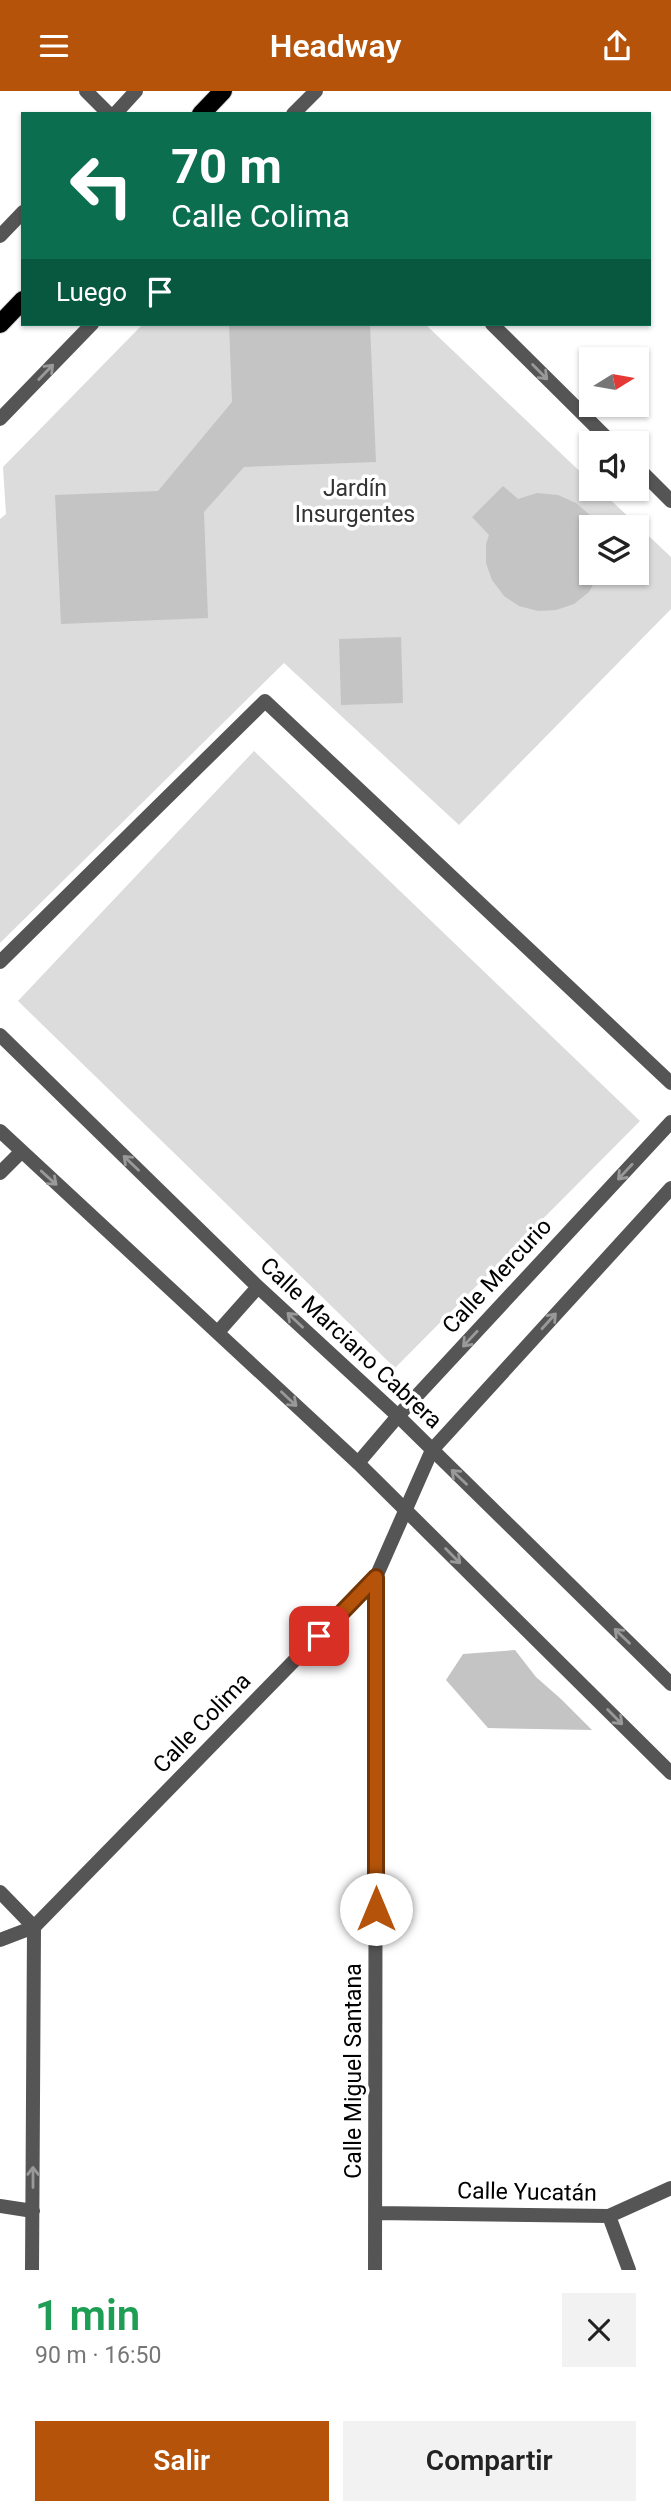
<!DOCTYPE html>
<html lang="es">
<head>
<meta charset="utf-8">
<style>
  body { margin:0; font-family:Roboto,sans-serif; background:#f2f2f2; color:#222; height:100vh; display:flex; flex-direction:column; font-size:26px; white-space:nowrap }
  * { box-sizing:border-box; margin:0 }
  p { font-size:23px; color:#767676 }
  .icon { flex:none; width:38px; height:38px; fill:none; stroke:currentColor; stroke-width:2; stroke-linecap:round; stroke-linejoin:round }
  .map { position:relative; height:2179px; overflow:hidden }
  .sheet { display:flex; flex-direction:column; background:#fff; flex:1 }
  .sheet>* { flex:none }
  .top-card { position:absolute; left:21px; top:21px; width:630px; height:214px; border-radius:0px; box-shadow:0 2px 5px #0004; background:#0b6e4f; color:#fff; overflow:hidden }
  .needle { width:46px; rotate:79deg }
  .controls { position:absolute; left:579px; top:256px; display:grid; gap:14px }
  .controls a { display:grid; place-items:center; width:70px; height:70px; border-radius:0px; background:#fff; box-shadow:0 2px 5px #0004; font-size:35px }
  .pin { position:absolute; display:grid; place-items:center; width:60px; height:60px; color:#fff; margin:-30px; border-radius:14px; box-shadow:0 4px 10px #0006 }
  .me { position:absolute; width:77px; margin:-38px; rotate:0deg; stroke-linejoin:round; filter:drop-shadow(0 0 5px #0008) }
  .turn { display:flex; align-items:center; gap:24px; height:147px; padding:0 35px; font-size:32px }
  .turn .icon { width:91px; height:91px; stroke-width:2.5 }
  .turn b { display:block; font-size:49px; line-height:60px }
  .then { display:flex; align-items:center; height:66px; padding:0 35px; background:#0003; gap:14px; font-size:26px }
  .round { display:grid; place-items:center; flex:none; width:74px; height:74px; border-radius:0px; background:#f2f2f2 }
  .summary { display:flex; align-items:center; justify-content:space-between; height:119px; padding:0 35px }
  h1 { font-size:42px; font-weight:600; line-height:52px; color:#1e9e55 }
  .primary-button { display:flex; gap:14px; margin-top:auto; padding:14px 35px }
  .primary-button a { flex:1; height:80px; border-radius:0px; background:#b45309; color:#fff; font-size:28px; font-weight:600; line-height:80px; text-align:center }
  .primary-button a+a { background:#f2f2f2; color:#222 }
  header { display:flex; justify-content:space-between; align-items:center; height:91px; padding:0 35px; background:#b45309; color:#fff; font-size:32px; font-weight:600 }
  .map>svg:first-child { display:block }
</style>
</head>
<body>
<header><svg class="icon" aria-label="menu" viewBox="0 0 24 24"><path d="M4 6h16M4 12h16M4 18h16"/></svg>Headway<svg class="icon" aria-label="share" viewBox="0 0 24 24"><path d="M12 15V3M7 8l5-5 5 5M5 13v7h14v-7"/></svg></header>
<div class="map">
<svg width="671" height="2179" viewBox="0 0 671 2179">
  <rect width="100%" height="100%" fill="#fff"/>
  <path fill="#dcdcdc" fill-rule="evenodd" d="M143,233h282l166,158 1,6h6l73,69v52l-212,216 -175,-162 -284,280v-424l6,-5 -3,-47zM592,436h45v45h-45z
    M254,660l386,370 -245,247 -377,-367z"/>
  <path fill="#c4c4c4" d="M229,233h141l6,138 -132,5 -40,45 4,106 -147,6 -6,-129 103,-4 74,-89z
    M503,395l15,13 19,-6 21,2 18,8 15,13 5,11h-4v45h8l-11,20 -15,12 -18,6 -18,1 -19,-5 -15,-10 -12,-16 -6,-17v-19l3,-9 -17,-18z
    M401,546l2,66 -62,2 -2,-66z
    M515,1559l21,27 25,22 31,31 -104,-2 -42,-48 17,-26z"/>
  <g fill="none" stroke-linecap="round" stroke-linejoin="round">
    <defs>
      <path id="primary" d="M201,23l22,-23
        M0,233l23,-24"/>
    </defs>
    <use href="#primary" stroke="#dbdbdb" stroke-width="20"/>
    <path stroke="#555" stroke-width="14" d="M86,0l23,23
      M0,871l265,-261 406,382"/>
    <path stroke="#555" stroke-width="14" d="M492,233l120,119
      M637,376l34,34
      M358,1372l40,-47 273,-294
      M0,1801l34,35 -2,343
      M0,1849l34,-13 342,-350 56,-127 239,-262
      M0,2115l33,5
      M375,2122l234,3 62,-28
      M609,2125l20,54
      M375,2179l1,-693"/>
    <path stroke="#555" stroke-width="14" d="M115,23l21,-23
      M293,23l23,-23
      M0,145l23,-24
      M0,328l92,-95
      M0,944l258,252 140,129 273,268
      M0,1040l358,332 313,310
      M0,1082l21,-21
      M218,1241l40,-45"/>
    <use href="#primary" stroke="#000" stroke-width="18"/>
  </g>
  <defs><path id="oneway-shaft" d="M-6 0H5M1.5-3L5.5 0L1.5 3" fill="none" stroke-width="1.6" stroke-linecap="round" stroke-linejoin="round" transform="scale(1.75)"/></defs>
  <g stroke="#999">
    <use href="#oneway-shaft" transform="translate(46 281) rotate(-46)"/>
    <use href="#oneway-shaft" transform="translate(540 281) rotate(45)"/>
    <use href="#oneway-shaft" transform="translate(131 1072) rotate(-136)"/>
    <use href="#oneway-shaft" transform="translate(625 1081) rotate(133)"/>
    <use href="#oneway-shaft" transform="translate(49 1087) rotate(42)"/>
    <use href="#oneway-shaft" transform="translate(295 1229) rotate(-137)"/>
    <use href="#oneway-shaft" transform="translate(549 1230) rotate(-48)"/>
    <use href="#oneway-shaft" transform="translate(470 1248) rotate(133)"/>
    <use href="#oneway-shaft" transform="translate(289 1308) rotate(43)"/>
    <use href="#oneway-shaft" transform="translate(459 1386) rotate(-136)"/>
    <use href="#oneway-shaft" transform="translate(453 1465) rotate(45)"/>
    <use href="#oneway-shaft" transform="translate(622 1545) rotate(-136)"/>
    <use href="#oneway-shaft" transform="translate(615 1626) rotate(45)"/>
    <use href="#oneway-shaft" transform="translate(33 2086) rotate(-90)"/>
  </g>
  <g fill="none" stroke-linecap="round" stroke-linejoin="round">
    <defs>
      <path id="route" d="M319,1545l57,-59v332"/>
    </defs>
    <use href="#route" stroke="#753606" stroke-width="18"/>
    <use href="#route" stroke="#b45309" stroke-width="12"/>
  </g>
  <g text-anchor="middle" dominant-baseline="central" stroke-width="7" stroke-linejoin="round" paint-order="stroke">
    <g font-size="23" fill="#333" stroke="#fff">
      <text x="355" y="397">Jardín<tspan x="355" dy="26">Insurgentes</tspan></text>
    </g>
    <g font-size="23" fill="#000" stroke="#fff">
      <text transform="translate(497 1185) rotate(-47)">Calle Mercurio</text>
      <text transform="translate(351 1252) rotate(43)">Calle Marciano Cabrera</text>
      <text transform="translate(202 1632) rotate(-46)">Calle Colima</text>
      <text transform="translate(353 1980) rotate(-90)">Calle Miguel Santana</text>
      <text transform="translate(527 2101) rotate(1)">Calle Yucatán</text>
    </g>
  </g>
</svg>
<div class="controls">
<a><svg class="needle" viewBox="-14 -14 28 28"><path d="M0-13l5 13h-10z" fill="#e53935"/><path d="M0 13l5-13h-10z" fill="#767676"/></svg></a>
<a><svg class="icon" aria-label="sound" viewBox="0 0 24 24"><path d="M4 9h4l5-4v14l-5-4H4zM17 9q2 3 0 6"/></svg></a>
<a><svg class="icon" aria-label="layers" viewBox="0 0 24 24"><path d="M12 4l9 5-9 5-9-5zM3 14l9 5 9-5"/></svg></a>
</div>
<div class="pin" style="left:319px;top:1545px;background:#d93025"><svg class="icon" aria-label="arrive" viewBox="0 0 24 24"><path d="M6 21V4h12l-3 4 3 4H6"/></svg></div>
<svg class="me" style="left:376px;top:1818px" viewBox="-20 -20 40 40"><circle r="19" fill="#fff"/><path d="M0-13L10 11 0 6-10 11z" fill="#b45309"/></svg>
<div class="top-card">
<div class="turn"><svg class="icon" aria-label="left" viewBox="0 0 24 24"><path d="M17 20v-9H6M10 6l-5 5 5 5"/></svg><div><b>70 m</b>Calle Colima</div></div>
<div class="then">Luego<svg class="icon" aria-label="arrive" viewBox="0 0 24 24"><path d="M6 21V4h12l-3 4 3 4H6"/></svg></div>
</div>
</div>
<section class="sheet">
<div class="summary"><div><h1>1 min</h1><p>90 m · 16:50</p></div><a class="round"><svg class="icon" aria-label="close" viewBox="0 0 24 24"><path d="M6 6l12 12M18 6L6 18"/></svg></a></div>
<div class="primary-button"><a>Salir</a><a>Compartir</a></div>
</section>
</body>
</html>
